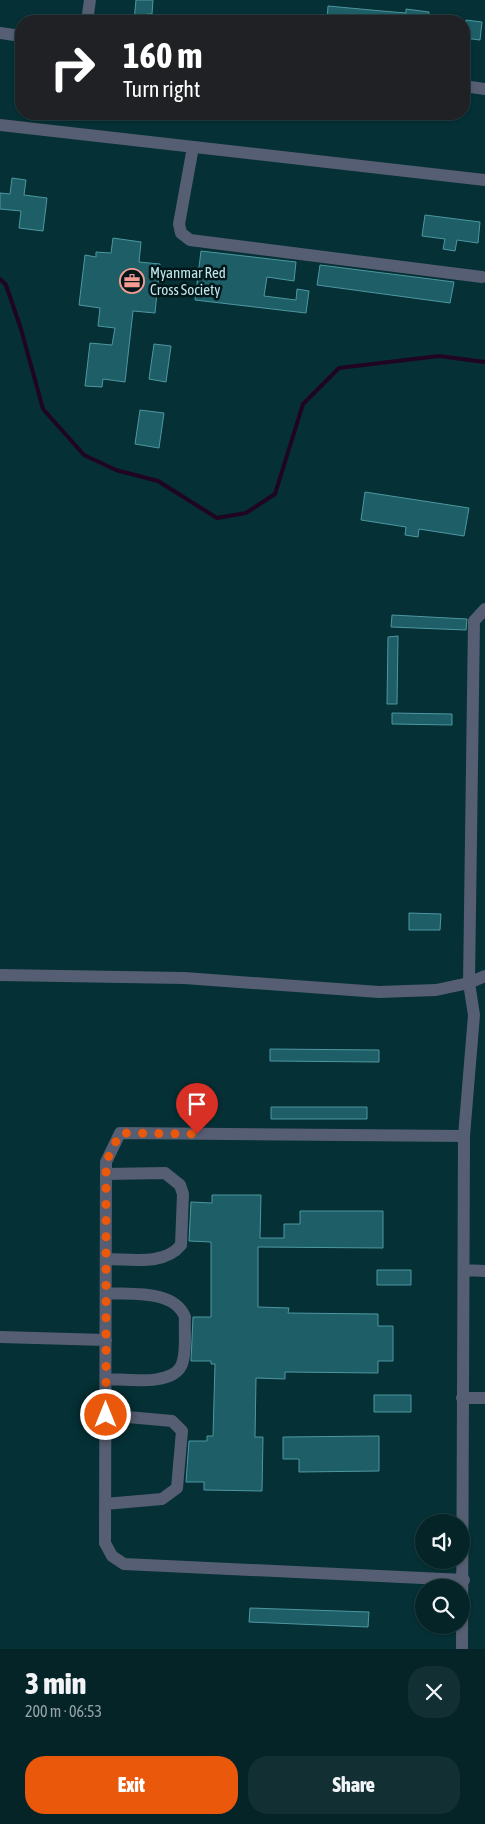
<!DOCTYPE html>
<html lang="en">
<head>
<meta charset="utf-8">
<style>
  body { margin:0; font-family:"Asap Condensed",sans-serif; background:#123034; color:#f1f3f6; height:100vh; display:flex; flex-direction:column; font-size:19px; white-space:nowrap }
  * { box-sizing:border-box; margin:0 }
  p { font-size:16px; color:#97a4a8 }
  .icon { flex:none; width:28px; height:28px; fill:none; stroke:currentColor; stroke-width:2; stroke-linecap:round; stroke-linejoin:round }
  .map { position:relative; height:1649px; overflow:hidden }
  .side { display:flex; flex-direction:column; background:#042428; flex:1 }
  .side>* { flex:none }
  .banner { position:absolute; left:15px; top:15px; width:455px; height:105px; border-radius:20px; box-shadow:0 1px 4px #0004,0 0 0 1px #254145; background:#202124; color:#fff; overflow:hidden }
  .buttons { position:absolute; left:415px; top:1514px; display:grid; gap:10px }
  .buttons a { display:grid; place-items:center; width:55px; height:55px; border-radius:50%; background:#042428; box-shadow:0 1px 4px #0004,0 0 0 1px #254145; font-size:25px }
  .pin { position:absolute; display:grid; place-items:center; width:42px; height:42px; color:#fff; margin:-51px -21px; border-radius:50% 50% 50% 0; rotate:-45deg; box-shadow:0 0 5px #0007 }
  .pin .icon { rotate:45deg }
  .me { position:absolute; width:55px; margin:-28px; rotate:0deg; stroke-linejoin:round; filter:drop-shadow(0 0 4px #0008) }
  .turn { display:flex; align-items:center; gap:18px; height:105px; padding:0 25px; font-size:22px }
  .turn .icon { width:65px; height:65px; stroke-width:2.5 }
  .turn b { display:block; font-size:35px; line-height:42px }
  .round { display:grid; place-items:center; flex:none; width:52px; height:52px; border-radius:20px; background:#123034 }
  .overview { display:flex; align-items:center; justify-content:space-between; height:85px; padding:0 25px }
  h1 { font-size:30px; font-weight:800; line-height:38px }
  .primary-button { display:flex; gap:10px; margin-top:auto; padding:10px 25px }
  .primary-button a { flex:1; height:58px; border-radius:20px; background:#ea580c; color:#fff; font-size:20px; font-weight:800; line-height:58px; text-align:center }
  .primary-button a+a { background:#123034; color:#f1f3f6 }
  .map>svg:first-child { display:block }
</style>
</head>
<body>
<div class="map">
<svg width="485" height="1649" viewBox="0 0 485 1649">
  <rect width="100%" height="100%" fill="#053035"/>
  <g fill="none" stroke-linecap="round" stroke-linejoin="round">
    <path stroke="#200521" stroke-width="4" d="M0,279l6,6 15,44 22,80 41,46 32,15 42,11 59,37 29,-5 29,-19 28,-90 36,-36 100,-12 46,6"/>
  </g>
  <path fill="#1e5f67" stroke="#4d97a1" d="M136,0h17l-1,14h-5l-1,7h-12z
    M328,6l54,5 24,2v-4l23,3 -1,9h-101z
    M466,20l16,2 -2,18 -16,-2z
    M12,178l14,2 -2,15 23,3 -4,33 -24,-3 2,-17 -21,-2v-16l10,1z
    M425,215l55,7 -2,21 -21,-3 -2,11 -12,-2 2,-10 -23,-3z
    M113,238l28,4 -2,20 21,2 -5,49 -22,-2 -8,71 -22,-3 -1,8 -17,-1 5,-43 22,2 3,-17 -17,-2 2,-18 -21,-3 6,-50 11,2v-5l15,1z
    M201,251l95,11 -2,19 -27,-4 -3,19 32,4 1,-11 12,2 -3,22 -111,-13z
    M320,265l134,17 -4,21 -133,-18z
    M154,344l17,2 -5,36 -17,-3z
    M140,410l24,3 -5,35 -24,-4z
    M365,492l104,16 -5,28 -45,-7 -1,8 -13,-2 1,-8 -45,-7z
    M392,615l75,4 -1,11 -75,-3z
    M398,636l-1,68h-10l1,-67z
    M392,713l60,1v11l-60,-1z
    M409,913l32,1 -1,16h-31z
    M270,1049l109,1v12l-109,-1z
    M271,1107h96v12h-96z
    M212,1195h49l-1,43h24v-14h16v-13h83v37l-125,-1v60l31,1 -1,5 90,1v12h15v35h-15v12l-93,-1v7l-29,-1 -1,59h8l-1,54 -58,-1v-8h-18l3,-41h18v-5h6l2,-72h-4v-3h-20l2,-44h18v-75l-22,-1 2,-39 21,1z
    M377,1270h34v15h-34z
    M374,1395h37v17h-37z
    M379,1436v35l-80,1v-13h-16v-22z
    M250,1608l119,4 -1,15 -119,-5z"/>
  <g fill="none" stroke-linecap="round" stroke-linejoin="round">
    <path stroke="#555e72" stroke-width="12" d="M87,21l3,-21
      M0,33l21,3
      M464,86l21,3
      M0,125l485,55
      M193,147l-14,77 2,9 9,7 292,37
      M0,975l184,3 195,14 57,-2 33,-7 16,-7
      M106,1174l59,-1 15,12 3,9 -2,51c-17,21 -50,14 -75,14
      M464,1270l21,1
      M0,1337l106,3
      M106,1379c20,0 67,8 76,-15 5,-13 2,-33 3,-47 -11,-28 -54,-22 -79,-24
      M462,1398h23
      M105,1504l57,-5 15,-11 5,-57 -10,-10 -66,-6
      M464,1580l-340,-16 -12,-8 -7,-13 1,-381 14,-29 344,3
      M462,1649l2,-513 10,-121 -5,-32 5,-362 11,-12"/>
  </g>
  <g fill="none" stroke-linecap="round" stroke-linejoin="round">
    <path stroke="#ea580c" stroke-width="9" stroke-dasharray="0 16.2" d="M106,1415v-253l14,-29 77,1"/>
  </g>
  <defs>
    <symbol id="office-ring" viewBox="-11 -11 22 22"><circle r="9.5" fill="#011619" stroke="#f59c92" stroke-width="1.5"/><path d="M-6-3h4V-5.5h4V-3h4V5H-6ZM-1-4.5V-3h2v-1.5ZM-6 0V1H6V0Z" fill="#f59c92"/></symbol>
  </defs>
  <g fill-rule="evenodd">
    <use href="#office-ring" x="118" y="267" width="28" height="28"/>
  </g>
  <g text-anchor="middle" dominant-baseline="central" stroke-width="5" stroke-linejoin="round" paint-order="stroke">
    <g font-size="15" fill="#c1e4e9" stroke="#011619" text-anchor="start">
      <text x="150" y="272">Myanmar Red<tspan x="150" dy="17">Cross Society</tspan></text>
    </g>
  </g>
</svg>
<div class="buttons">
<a><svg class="icon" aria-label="sound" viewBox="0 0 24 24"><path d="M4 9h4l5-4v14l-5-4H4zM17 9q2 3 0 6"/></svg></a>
<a><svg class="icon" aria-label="search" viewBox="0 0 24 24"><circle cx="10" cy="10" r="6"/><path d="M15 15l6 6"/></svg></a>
</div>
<div class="pin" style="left:197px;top:1134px;background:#d93025"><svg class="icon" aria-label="arrive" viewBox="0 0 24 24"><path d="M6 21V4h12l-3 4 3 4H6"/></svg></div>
<svg class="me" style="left:106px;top:1415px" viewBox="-20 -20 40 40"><circle r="17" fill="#ea580c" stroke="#fff" stroke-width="3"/><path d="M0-11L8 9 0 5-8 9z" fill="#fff"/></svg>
<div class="banner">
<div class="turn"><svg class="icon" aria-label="right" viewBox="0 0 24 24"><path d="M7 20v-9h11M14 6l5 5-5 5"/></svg><div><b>160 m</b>Turn right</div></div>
</div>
</div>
<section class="side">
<div class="overview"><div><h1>3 min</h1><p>200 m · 06:53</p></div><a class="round"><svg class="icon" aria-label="close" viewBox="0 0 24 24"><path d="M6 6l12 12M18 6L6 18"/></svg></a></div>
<div class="primary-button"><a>Exit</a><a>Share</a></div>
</section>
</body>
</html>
